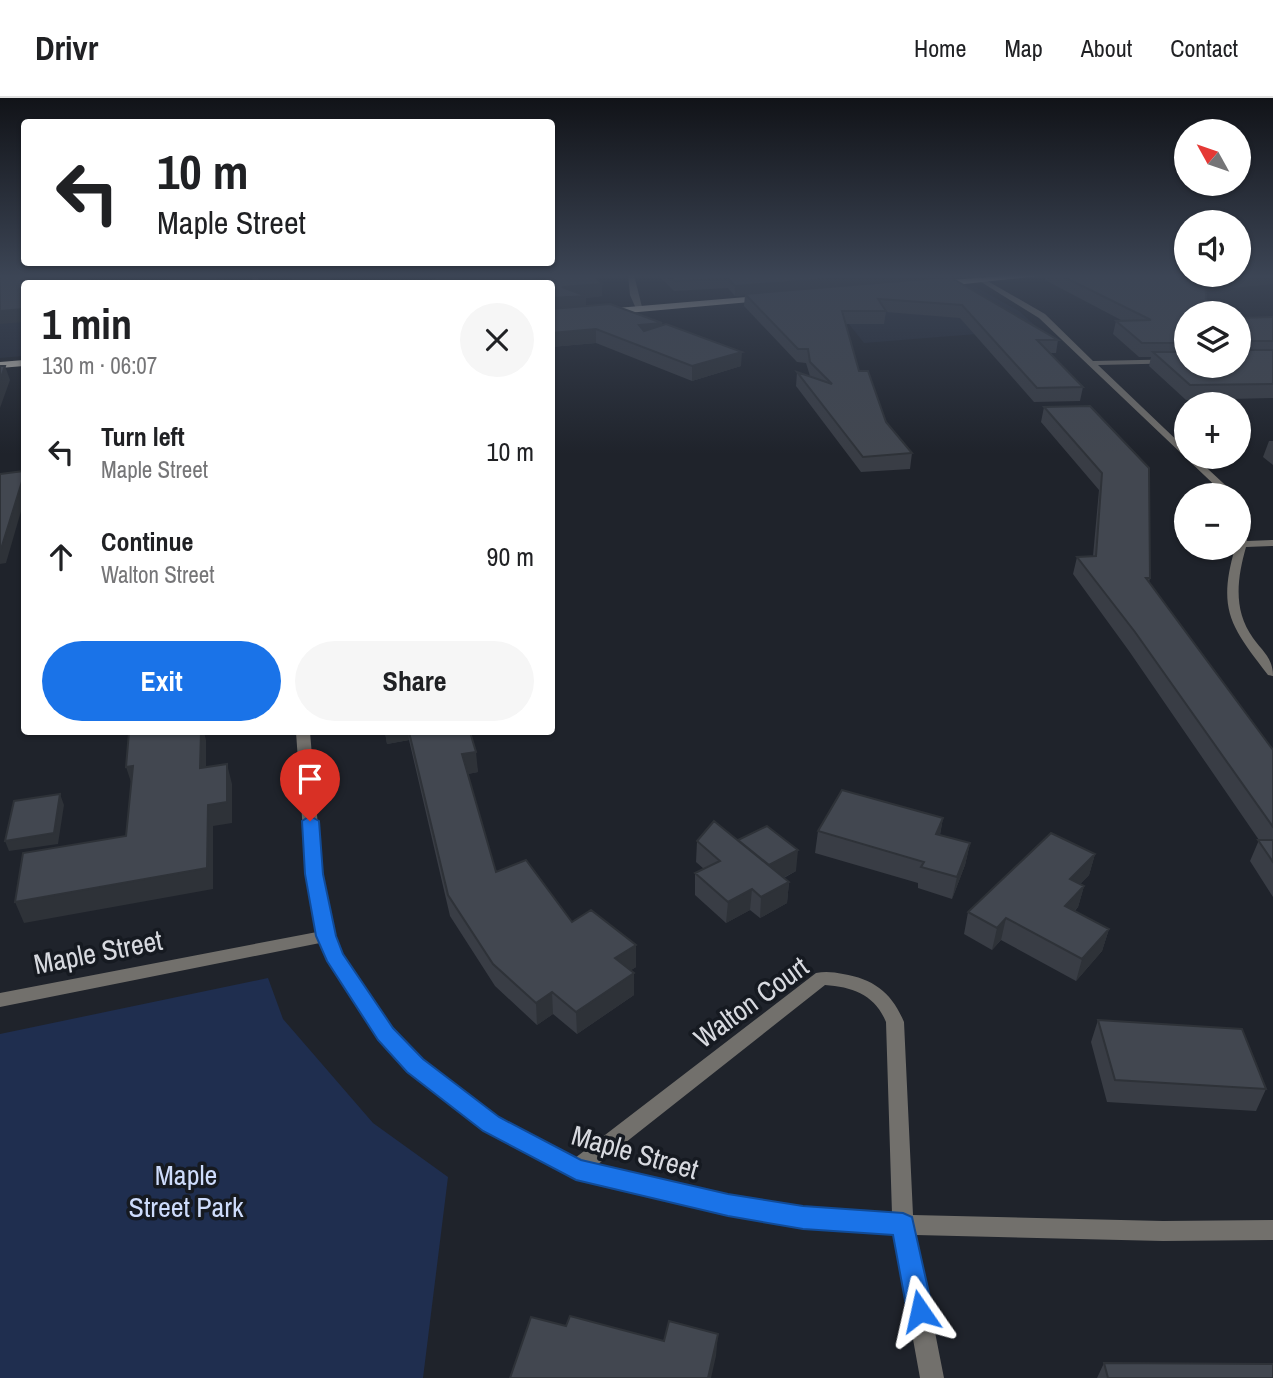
<!DOCTYPE html>
<html lang="en">
<head>
<meta charset="utf-8">
<style>
  body { margin:0; font-family:"Archivo Narrow",sans-serif; background:#f6f6f6; color:#202124; height:100vh; display:flex; flex-direction:column; font-size:26px; white-space:nowrap }
  * { box-sizing:border-box; margin:0 }
  p { font-size:23px; color:#757577 }
  .icon { flex:none; width:38px; height:38px; fill:none; stroke:currentColor; stroke-width:2; stroke-linecap:round; stroke-linejoin:round }
  .map { position:relative; flex:1; overflow:hidden }
  .sheet { position:absolute; left:21px; top:182px; width:534px; height:455px; display:flex; flex-direction:column; background:#fff; border-radius:7px; box-shadow:0 2px 5px #0004 }
  .sheet>* { flex:none }
  .top-card { position:absolute; left:21px; top:21px; width:534px; height:147px; border-radius:7px; box-shadow:0 2px 5px #0004; background:#fff; color:#202124; overflow:hidden }
  .needle { width:46px; rotate:310deg }
  .controls { position:absolute; left:1174px; top:21px; display:grid; gap:14px }
  .controls a { display:grid; place-items:center; width:77px; height:77px; border-radius:50%; background:#fff; box-shadow:0 2px 5px #0004; font-size:35px }
  .pin { position:absolute; display:grid; place-items:center; width:60px; height:60px; color:#fff; margin:-72px -30px; border-radius:50% 50% 50% 0; rotate:-45deg; box-shadow:0 0 7px #0007 }
  .pin .icon { rotate:45deg }
  .me { position:absolute; width:77px; margin:-38px; rotate:349deg; stroke-linejoin:round; filter:drop-shadow(0 0 5px #0008) }
  .turn { display:flex; align-items:center; gap:24px; height:147px; padding:0 21px; font-size:32px }
  .turn .icon { width:91px; height:91px; stroke-width:2.5 }
  .turn b { display:block; font-size:49px; line-height:60px }
  .round { display:grid; place-items:center; flex:none; width:74px; height:74px; border-radius:37px; background:#f6f6f6 }
  .summary { display:flex; align-items:center; justify-content:space-between; height:119px; padding:0 21px }
  h1 { font-size:42px; font-weight:700; line-height:52px }
  .action { display:flex; gap:14px; margin-top:auto; padding:14px 21px }
  .action a { flex:1; height:80px; border-radius:42px; background:#1a73e8; color:#fff; font-size:28px; font-weight:700; line-height:80px; text-align:center }
  .action a+a { background:#f6f6f6; color:#202124 }
  ul { padding:0; list-style:none }
  li { display:flex; align-items:center; gap:21px; height:105px; padding:0 21px }
  li div { flex:1 }
  li b { display:block; font-size:26px }
  li em { font-style:normal }
  header { display:flex; align-items:center; gap:42px; box-sizing:border-box; height:98px; padding:0 35px; background:#fff; border-bottom:2px solid #e0e0e0 }
  header strong { font-size:33px }
  nav { display:flex; gap:38px; margin-inline-start:auto; font-size:24px }
  .map>svg:first-child { display:block }
</style>
</head>
<body>
<header>
<strong>Drivr</strong>
<nav><a>Home</a><a>Map</a><a>About</a><a>Contact</a></nav>
</header>
<div class="map">
<svg width="1273" height="1280" viewBox="0 0 1273 1280">
  <rect width="100%" height="100%" fill="#1f232b"/>
  <path fill="#252b38" d="M0,186h24v72l-24,2z
    M974,188l45,25 20,18 -175,14 -35,-44z"/>
  <path fill="#1f2e4f" d="M268,880l15,41 90,104 75,54 -25,201h-423v-344z"/>
  <g fill="none" stroke-linecap="round" stroke-linejoin="round">
    <path fill="#72706c" fill-rule="evenodd" d="M252,177h6l1,9h-6z
      M628,177h6l9,36h-6l-7,-16z
      M970,177h7l68,39 48,47 93,-2v4l-88,2 88,84v8h9l41,38h-11l-186,-177z
      M1239,410l5,3 4,15 -1,15 26,-1v6l-27,1c-9,32 -13,63 7,91 10,14 20,20 20,38l-5,-1c-37,-48 -51,-65 -33,-127h4z
      M296,634h14l12,142 13,62 7,18 51,75 29,32 76,57 77,40 241,-185c9,-2 18,-1 27,1 31,5 49,19 61,48l9,193 250,6 110,-1v20l-110,1 -247,-6 28,143h-24l-26,-144 -91,-7 -99,-17 -135,-35 -85,-45 -76,-59 -29,-32 -51,-78 -8,-18 -320,64v-14l317,-61 -11,-58zM825,887c28,2 50,10 61,37l6,192 -89,-7 -99,-15 -107,-27z"/>
    <path fill="#c3beb5" fill-rule="evenodd" d="M1018,177h30l-112,12 -4,-3 4,-3z
      M769,197l4,3 -1,2 -167,15 -5,-3 5,-3z
      M24,262v6l-24,2v-6z"/>
  </g>
  <path fill="#393d45" d="M432,177l50,1 63,5 57,3v12l-16,2v8l76,19 79,41 -49,15 -96,-38 -45,4v-63h-118z
    M658,177h263v4l137,61 -2,13h-6l33,34 -3,14 -46,1 -74,-84 -74,-6 -2,12h-39l14,47 27,51 26,31 -2,16 -49,3 -65,-86 1,-14 13,4 -4,-13 -9,-1 -53,-56 1,-11 -10,1 -7,-8 -54,3z
    M1046,177h227v9l-67,6 -20,23v53l53,-48 34,-1v81l-87,2 -37,-34 2,-9h-12l-26,-23 3,-13h7l-78,-41z
    M1090,308l60,172 -1,4 124,168v147l-23,-36 9,-21 -130,-189 -56,-77 4,-17 16,-1 6,-66 -58,-68 3,-15z
    M1269,343h4v24l-10,-8z
    M385,634h85l8,40 -11,2 29,98 76,50 64,23v22l-5,3 3,25 -57,39 -24,-20 -16,11 -42,-39 -45,-70 -41,-176 -22,4z
    M943,720l-3,17 30,8 -5,22 -13,34 -34,-11v-5l-103,-30 3,-22z
    M697,743h41l58,30 -12,7 5,4 -2,21 -27,15 -10,-8 -24,13 -31,-28v-22l9,-4 -8,-7z
    M1095,756l-6,21 -9,9 4,2 -6,21 -3,4 34,18 -7,22 -26,30 -75,-41 -9,10 -28,-16 4,-22z
    M1098,922l168,69 -10,22 -149,-9 -16,-60z
    M1104,1265l169,15h-176z"/>
  <path fill="#2e3238" d="M88,177h2l2,9h-5z
    M222,177h2v9h-5l-1,-5z
    M879,177h42l-1,6 -175,13v1l-10,1v-10z
    M1245,177h28v9l-71,7 3,-13z
    M602,186v12l-16,2v10l-35,3v-13l11,-11z
    M24,211v13l-24,2v-13z
    M662,225v14l-23,2v-14z
    M596,231v14l-45,4v-14z
    M742,254l-1,14 -49,15v-15z
    M5,268l5,14 -10,28v-28z
    M24,377v26l-18,62 -6,1v-15z
    M201,634h3l2,8v49l-6,-21z
    M385,634h23l1,8 -22,4z
    M476,654l2,20 -14,3 -2,-21z
    M227,666l5,20v39l-19,3v63l-189,34 -9,-21 193,-97z
    M133,668v22l-7,-21z
    M60,696l4,11 -6,39 -49,7 -4,-10z
    M943,720l-4,21 -3,-5z
    M970,745l-5,22 -13,34 5,-22z
    M798,752l-2,21 -29,15 2,-21z
    M1095,756l-6,21 -25,25 6,-21z
    M789,784l-2,21 -27,15 1,-21z
    M1084,788l-6,21 -19,21 6,-22z
    M752,791l-2,21 -24,13 2,-21z
    M1006,820l-5,22 -9,10 5,-22z
    M1109,831l-7,22 -26,30 6,-22z
    M636,847v22l-20,13 -1,-22z
    M634,875v22l-57,39 -1,-22z
    M552,894l1,22 -16,11 -1,-22z
    M718,1236l-2,22 -5,22h-3z"/>
  <path fill="#424750" stroke="#2e3238" stroke-width="2" d="M0,177h88l-1,9h-63v25l-24,2z
    M170,177h52v4h-4l1,5h-51z
    M290,177h41l2,9h-41z
    M432,177h49l1,1 45,-1 18,6 1,-6h47l9,9 -40,3 24,9 -35,2v-14h-115z
    M667,177h212l-144,11 -7,-7 -54,2z
    M1060,177h185l-40,3 2,35h-21v30h-44l-26,-22 35,-1z
    M950,179l108,63h-21l46,47 -46,1 -75,-83 -84,-6 8,12h-44l17,60h9l18,51 26,31 -49,4 -66,-85 35,12 -22,-22 -2,-13h-10l-53,-55z
    M610,206l52,19 -23,2 5,6 22,-7 76,28 -50,14 -96,-37 -45,4v-24z
    M1273,219v24h-30l-2,9h32v34l-83,1 -37,-33h33v14h53v-48z
    M0,268h5l-5,14z
    M1090,308l59,62 1,110h-4l127,172v77l-138,-195 -58,-75 19,-1 6,-83 -58,-66z
    M24,373v4l-23,74h-1v-75z
    M129,634h72l-1,36 27,-4v38l-19,3 -1,63 -192,34 8,-49 103,-17 7,-70 -7,1z
    M409,634h61l6,20 -14,2 34,118 30,-12 46,62 19,-12 45,35 -21,13 19,15 -58,39 -24,-20 -16,11 -43,-39 -45,-69z
    M842,692l101,28 -7,16 34,9 -13,34 -36,-10 3,-5 -106,-31z
    M60,696l-6,39 -49,8 9,-40z
    M714,723l75,61 -28,15 -9,-8 -24,13 -33,-29 25,-12 -23,-20z
    M767,728l31,24 -29,15 -31,-25z
    M1051,735l44,21 -25,25 14,7 -19,20 44,23 -27,30 -76,-41 -9,10 -29,-16z
    M1258,742h15v22z
    M1098,922l144,9 24,60 -151,-9z
    M570,1218l94,25 5,-20 49,13 -10,44h-198l21,-61 35,9z
    M1104,1265l169,1v14h-165z"/>
  <linearGradient id="sky" x2="0" y2="1"><stop stop-color="#111318"/><stop offset="0.5" stop-color="#3c4555"/><stop offset="1" stop-color="#3c4555" stop-opacity="0"/></linearGradient>
  <rect width="1273" height="356" fill="url(#sky)"/>
  <path fill="#1a73e8" stroke="#114b97" stroke-width="2" d="M310,718l9,5 4,53 13,62 7,18 50,74 30,31 76,58 82,43 147,34 75,12 100,7 9,4 21,94 -4,9 -9,4 -10,-4 -3,-9 -14,-76 -90,-6 -75,-13 -152,-36 -93,-49 -76,-59 -29,-32 -51,-79 -11,-25 -11,-62 -3,-53z"/>
  <g text-anchor="middle" dominant-baseline="central" stroke-width="7" stroke-linejoin="round" paint-order="stroke">
    <g font-size="28" fill="#d8dae0" stroke="#161a21">
      <text transform="translate(98 854) rotate(-11)">Maple Street</text>
      <text transform="translate(751 904) rotate(-36)">Walton Court</text>
      <text transform="translate(635 1054) rotate(16)">Maple Street</text>
    </g>
    <g font-size="28" fill="#cedcfb" stroke="#161a21">
      <text x="186" y="1077">Maple<tspan x="186" dy="32">Street Park</tspan></text>
    </g>
  </g>
</svg>
<div class="controls">
<a><svg class="needle" viewBox="-14 -14 28 28"><path d="M0-13l5 13h-10z" fill="#e53935"/><path d="M0 13l5-13h-10z" fill="#757577"/></svg></a>
<a><svg class="icon" aria-label="sound" viewBox="0 0 24 24"><path d="M4 9h4l5-4v14l-5-4H4zM17 9q2 3 0 6"/></svg></a>
<a><svg class="icon" aria-label="layers" viewBox="0 0 24 24"><path d="M12 4l9 5-9 5-9-5zM3 14l9 5 9-5"/></svg></a>
<a>+</a>
<a>−</a>
</div>
<div class="pin" style="left:310px;top:723px;background:#d93025"><svg class="icon" aria-label="arrive" viewBox="0 0 24 24"><path d="M6 21V4h12l-3 4 3 4H6"/></svg></div>
<svg class="me" style="left:920px;top:1213px" viewBox="-20 -20 40 40"><path d="M0-17L14 15 0 8-14 15z" fill="#1a73e8" stroke="#fff" stroke-width="4"/></svg>
<div class="top-card">
<div class="turn"><svg class="icon" aria-label="left" viewBox="0 0 24 24"><path d="M17 20v-9H6M10 6l-5 5 5 5"/></svg><div><b>10 m</b>Maple Street</div></div>
</div>
<section class="sheet">
<div class="summary"><div><h1>1 min</h1><p>130 m · 06:07</p></div><a class="round"><svg class="icon" aria-label="close" viewBox="0 0 24 24"><path d="M6 6l12 12M18 6L6 18"/></svg></a></div>
<ul>
<li><svg class="icon" aria-label="left" viewBox="0 0 24 24"><path d="M17 20v-9H6M10 6l-5 5 5 5"/></svg><div><b>Turn left</b><p>Maple Street</p></div><em>10 m</em></li>
<li><svg class="icon" aria-label="ahead" viewBox="0 0 24 24"><path d="M12 20V5M6 11l6-6 6 6"/></svg><div><b>Continue</b><p>Walton Street</p></div><em>90 m</em></li>
</ul>
<div class="action"><a>Exit</a><a>Share</a></div>
</section>
</div>
</body>
</html>
